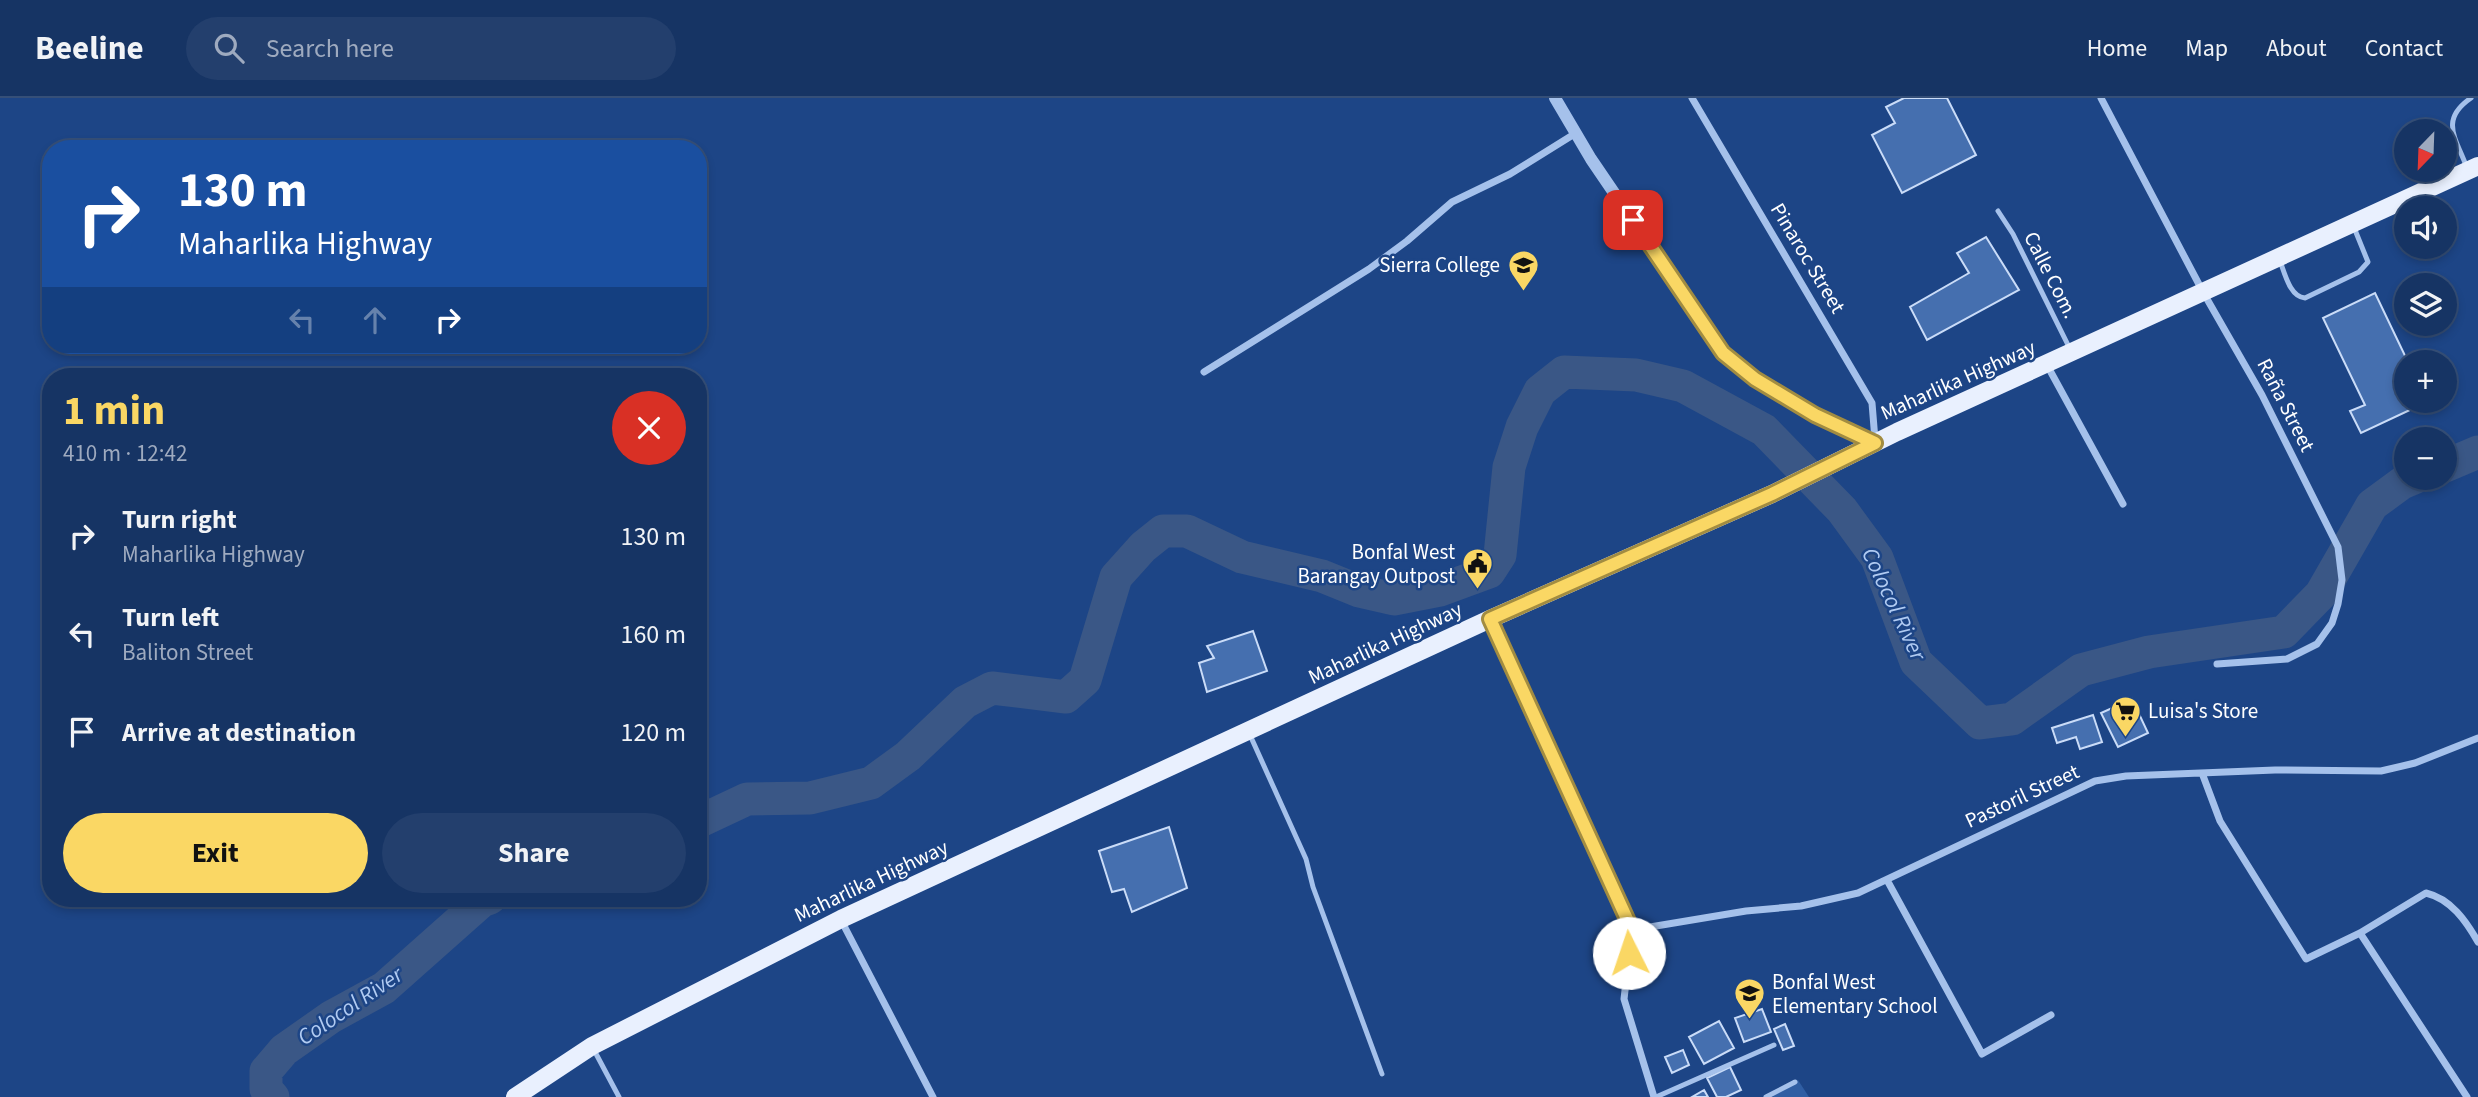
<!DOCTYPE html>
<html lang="en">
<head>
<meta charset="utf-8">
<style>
  body { margin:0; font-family:"Source Sans 3",sans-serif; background:#233f6d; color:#f1f3f6; height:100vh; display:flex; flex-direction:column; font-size:26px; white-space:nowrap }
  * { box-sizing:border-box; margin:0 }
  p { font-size:23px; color:#9eaabf }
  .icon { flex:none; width:38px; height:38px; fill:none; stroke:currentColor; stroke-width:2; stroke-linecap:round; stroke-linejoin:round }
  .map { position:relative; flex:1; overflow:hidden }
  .panel { position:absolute; left:42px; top:270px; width:665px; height:539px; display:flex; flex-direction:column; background:#163464; border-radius:28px; box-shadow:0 4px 10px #0003,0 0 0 2px #354f78 }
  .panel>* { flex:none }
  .hud { position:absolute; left:42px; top:42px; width:665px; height:214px; border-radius:28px; box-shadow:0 4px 10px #0003,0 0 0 2px #354f78; background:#1a4fa0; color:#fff; overflow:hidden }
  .needle { width:46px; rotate:203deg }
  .controls { position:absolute; left:2394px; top:21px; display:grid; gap:14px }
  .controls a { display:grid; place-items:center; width:63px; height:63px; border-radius:50%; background:#163464; box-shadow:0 4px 10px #0003,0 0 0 2px #354f78; font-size:35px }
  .pin { position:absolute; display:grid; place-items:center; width:60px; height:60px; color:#fff; margin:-30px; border-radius:14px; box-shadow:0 4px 10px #0006 }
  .me { position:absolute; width:77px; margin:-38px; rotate:356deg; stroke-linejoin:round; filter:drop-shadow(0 0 5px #0008) }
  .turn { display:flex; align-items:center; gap:24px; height:147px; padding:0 21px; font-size:32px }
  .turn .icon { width:91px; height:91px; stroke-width:2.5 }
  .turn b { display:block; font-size:49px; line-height:60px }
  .lanes { display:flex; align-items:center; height:66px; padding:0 21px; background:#0003; justify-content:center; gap:35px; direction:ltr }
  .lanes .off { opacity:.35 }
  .round { display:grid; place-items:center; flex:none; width:74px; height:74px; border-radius:37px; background:#233f6d }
  .head { display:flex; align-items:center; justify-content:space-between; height:119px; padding:0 21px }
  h1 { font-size:42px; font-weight:700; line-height:52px; color:#fad764 }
  .primary-button { display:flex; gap:14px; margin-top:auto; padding:14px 21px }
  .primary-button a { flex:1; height:80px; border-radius:42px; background:#fad764; color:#111; font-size:28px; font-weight:700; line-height:80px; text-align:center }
  .primary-button a+a { background:#233f6d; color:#f1f3f6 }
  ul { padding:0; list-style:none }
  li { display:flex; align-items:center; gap:21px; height:98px; padding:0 21px }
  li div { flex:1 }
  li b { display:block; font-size:26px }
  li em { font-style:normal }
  header { display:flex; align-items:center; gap:42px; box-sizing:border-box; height:98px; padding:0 35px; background:#163464; border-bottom:2px solid #354f78 }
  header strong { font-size:33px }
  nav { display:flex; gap:38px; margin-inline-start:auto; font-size:24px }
  .search { width:490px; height:63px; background:#233f6d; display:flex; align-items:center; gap:18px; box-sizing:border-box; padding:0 24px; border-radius:38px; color:#9eaabf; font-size:26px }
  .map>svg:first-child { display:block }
</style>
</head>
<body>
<header>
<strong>Beeline</strong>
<div class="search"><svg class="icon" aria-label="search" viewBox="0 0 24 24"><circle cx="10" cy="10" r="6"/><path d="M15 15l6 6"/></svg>Search here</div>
<nav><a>Home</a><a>Map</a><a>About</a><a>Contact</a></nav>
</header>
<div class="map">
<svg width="2478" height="999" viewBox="0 0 2478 999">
  <rect width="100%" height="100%" fill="#1d4586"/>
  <path fill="#305ea3" d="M1798,982l11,17h-37z"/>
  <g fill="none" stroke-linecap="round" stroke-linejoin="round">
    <path stroke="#3a5786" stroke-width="33" d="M2445,368l33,-14
      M698,724l49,-23 63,-1 61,-15 37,-27 57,-54 27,-14 74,9 19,-17 31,-103 27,-30 20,-16h24l55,26 80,19 37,15 35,8 46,-9 49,-18 11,-17 9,-88 13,-40 18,-36 24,-19 72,3 47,11 81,44 78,80 35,48 39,104 64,61 32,-4 69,-49 68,-18 135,-20 37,-38 51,-89 30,-22 12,-5
      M273,999l-7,-8v-18l18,-21 47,-33 53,-29 98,-87 8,-3"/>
  </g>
  <path fill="#456faf" stroke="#cadcf8" stroke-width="2" d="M1904,0h43l29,57 -74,38 -30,-58 23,-12 -9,-16z
    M1986,139l33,53 -92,50 -17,-33 59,-34 -12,-20z
    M2375,195l33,69 -2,39h23l-68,32 -11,-22 15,-6 -42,-87z
    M1253,533l14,40 -60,21 -8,-29 15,-5 -7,-12z
    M2132,601l16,34 -30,14 -17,-34z
    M2093,617l9,27 -22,7 -4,-12 -19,6 -5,-15z
    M1169,729l18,61 -55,24 -8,-23 -12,3 -13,-41z
    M1762,911l9,23 -27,10 -9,-24z
    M1719,923l15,27 -30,16 -15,-27z
    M1785,926l9,22 -11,4 -9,-21z
    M1683,952l6,15 -17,8 -7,-16z
    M1730,969l11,23 -15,7h-9l-10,-19z
    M1704,992l4,7h-16z"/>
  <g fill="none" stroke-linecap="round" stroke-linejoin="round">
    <path stroke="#a5c1eb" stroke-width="5" d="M2467,70c-11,-30 -28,-48 4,-70
      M1998,113l15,23 58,117
      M2280,163c5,13 10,36 25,37l54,-26 9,-10 -15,-37
      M1250,637l56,124 7,28 69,187
      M594,952l25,47
      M1656,999l118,-52
      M1766,999l29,-15"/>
    <path stroke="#a5c1eb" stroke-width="7" d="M1692,0l180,305 3,37
      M2101,0l102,194 59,103 76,152 4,33 -4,24 -6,19 -15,21 -30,15 -70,5
      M2047,267l76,139
      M1204,274l165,-103 38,-28 45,-39 58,-28 66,-41
      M1491,522l141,310 -8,69 30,98
      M2202,675l18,48 86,138 54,-26 66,-40c25,6 40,28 52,49
      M1887,782l95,174 69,-39
      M841,822l92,177
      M1632,832l114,-19 55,-5 57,-13 237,-112 31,-5 149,-6 106,1 34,-8 63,-25
      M2360,835l107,164"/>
    <path stroke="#a5c1eb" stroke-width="12" d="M1555,0l36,61 132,194 32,26 60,37 60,27"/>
    <path stroke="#e9f0fe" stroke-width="18" d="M515,999l77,-51 249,-127 649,-300 282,-125 125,-62 581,-266"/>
  </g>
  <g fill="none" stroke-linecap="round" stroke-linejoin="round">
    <defs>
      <path id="route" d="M1629,855l3,-23 -142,-311 282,-125 103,-51 -60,-28 -60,-36 -32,-26 -90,-133"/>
    </defs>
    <use href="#route" stroke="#a28c41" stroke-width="18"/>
    <use href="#route" stroke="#fad764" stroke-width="12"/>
  </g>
  <defs>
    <symbol id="university-pin" viewBox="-11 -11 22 30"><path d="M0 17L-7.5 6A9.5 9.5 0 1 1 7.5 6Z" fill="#fad764" stroke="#1d4586"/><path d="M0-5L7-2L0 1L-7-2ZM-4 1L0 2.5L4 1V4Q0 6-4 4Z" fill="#111"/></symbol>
    <symbol id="civic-pin" viewBox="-11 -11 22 30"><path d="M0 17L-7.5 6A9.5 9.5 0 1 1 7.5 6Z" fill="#fad764" stroke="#1d4586"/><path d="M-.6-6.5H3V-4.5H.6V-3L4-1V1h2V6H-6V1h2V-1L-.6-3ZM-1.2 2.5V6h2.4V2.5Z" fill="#111"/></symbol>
    <symbol id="supermarket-pin" viewBox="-11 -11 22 30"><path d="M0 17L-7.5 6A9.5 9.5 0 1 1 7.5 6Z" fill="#fad764" stroke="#1d4586"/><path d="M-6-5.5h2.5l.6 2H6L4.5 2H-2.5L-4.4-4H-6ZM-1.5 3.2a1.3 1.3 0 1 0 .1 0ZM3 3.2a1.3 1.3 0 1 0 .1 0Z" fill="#111"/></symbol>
    <symbol id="school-pin" viewBox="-11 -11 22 30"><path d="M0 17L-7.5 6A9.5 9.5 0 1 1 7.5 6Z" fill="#fad764" stroke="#1d4586"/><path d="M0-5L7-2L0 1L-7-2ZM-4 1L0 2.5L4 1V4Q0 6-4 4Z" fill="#111"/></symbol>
  </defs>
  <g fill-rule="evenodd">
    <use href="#university-pin" x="1506" y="150" width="35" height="47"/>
    <use href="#civic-pin" x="1460" y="448" width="35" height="47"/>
    <use href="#supermarket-pin" x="2108" y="596" width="35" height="47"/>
    <use href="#school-pin" x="1732" y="878" width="35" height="47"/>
  </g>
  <g text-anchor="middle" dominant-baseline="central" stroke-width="5" stroke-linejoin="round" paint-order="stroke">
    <g font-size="21" fill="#fff" stroke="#1d4586">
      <text transform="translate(1808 160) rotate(59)">Pinaroc Street</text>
      <text transform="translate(2051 177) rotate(63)">Calle Com.</text>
      <text transform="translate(1958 282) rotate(-24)">Maharlika Highway</text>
      <text transform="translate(2286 307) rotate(63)">Raña Street</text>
      <text transform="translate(1385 545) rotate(-25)">Maharlika Highway</text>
      <text transform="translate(2022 698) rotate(-25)">Pastoril Street</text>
      <text transform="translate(871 783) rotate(-25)">Maharlika Highway</text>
    </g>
    <g font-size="21" fill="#fff" stroke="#1d4586" text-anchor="end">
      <text x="1500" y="167">Sierra College</text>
      <text x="1455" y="454">Bonfal West<tspan x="1455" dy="24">Barangay Outpost</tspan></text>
      <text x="2148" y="613" text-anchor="start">Luisa's Store</text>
      <text x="1772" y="884" text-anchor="start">Bonfal West<tspan x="1772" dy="24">Elementary School</tspan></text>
    </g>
    <g font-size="23" font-style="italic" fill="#b1cbf2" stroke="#1d4586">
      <text transform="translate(1894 506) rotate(65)">Colocol River</text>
      <text transform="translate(350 908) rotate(-34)">Colocol River</text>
    </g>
  </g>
</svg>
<div class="controls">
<a><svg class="needle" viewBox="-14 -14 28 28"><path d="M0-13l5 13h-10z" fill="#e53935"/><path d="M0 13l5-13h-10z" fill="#9eaabf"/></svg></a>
<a><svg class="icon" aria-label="sound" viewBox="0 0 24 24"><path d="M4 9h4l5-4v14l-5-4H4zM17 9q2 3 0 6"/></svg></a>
<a><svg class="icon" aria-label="layers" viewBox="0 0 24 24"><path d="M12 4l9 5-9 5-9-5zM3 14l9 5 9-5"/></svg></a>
<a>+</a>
<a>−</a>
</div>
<div class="pin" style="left:1633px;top:122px;background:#d93025"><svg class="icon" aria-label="arrive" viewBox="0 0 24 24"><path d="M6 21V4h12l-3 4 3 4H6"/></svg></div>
<svg class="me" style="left:1629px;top:855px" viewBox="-20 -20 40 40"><circle r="19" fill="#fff"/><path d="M0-13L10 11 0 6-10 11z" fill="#fad764"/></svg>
<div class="hud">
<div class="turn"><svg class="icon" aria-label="right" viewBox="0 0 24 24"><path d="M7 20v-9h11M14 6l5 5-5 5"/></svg><div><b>130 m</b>Maharlika Highway</div></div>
<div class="lanes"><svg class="icon off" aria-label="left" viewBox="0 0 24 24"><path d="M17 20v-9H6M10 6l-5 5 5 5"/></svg><svg class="icon off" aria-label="ahead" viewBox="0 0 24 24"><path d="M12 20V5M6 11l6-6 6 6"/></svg><svg class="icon" aria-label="right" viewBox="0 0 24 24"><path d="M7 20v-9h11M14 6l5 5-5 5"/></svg></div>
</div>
<section class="panel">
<div class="head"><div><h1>1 min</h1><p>410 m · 12:42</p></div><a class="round" style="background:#d93025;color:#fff"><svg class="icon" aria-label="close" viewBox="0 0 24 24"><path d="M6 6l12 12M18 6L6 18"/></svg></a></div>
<ul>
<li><svg class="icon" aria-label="right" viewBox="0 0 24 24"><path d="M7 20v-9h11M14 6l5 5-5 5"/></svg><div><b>Turn right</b><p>Maharlika Highway</p></div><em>130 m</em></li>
<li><svg class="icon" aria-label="left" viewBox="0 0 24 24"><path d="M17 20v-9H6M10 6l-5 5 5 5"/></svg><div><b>Turn left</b><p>Baliton Street</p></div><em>160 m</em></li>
<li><svg class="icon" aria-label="arrive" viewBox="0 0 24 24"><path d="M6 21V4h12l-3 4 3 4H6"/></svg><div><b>Arrive at destination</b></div><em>120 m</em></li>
</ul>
<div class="primary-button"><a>Exit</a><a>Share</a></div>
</section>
</div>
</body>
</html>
